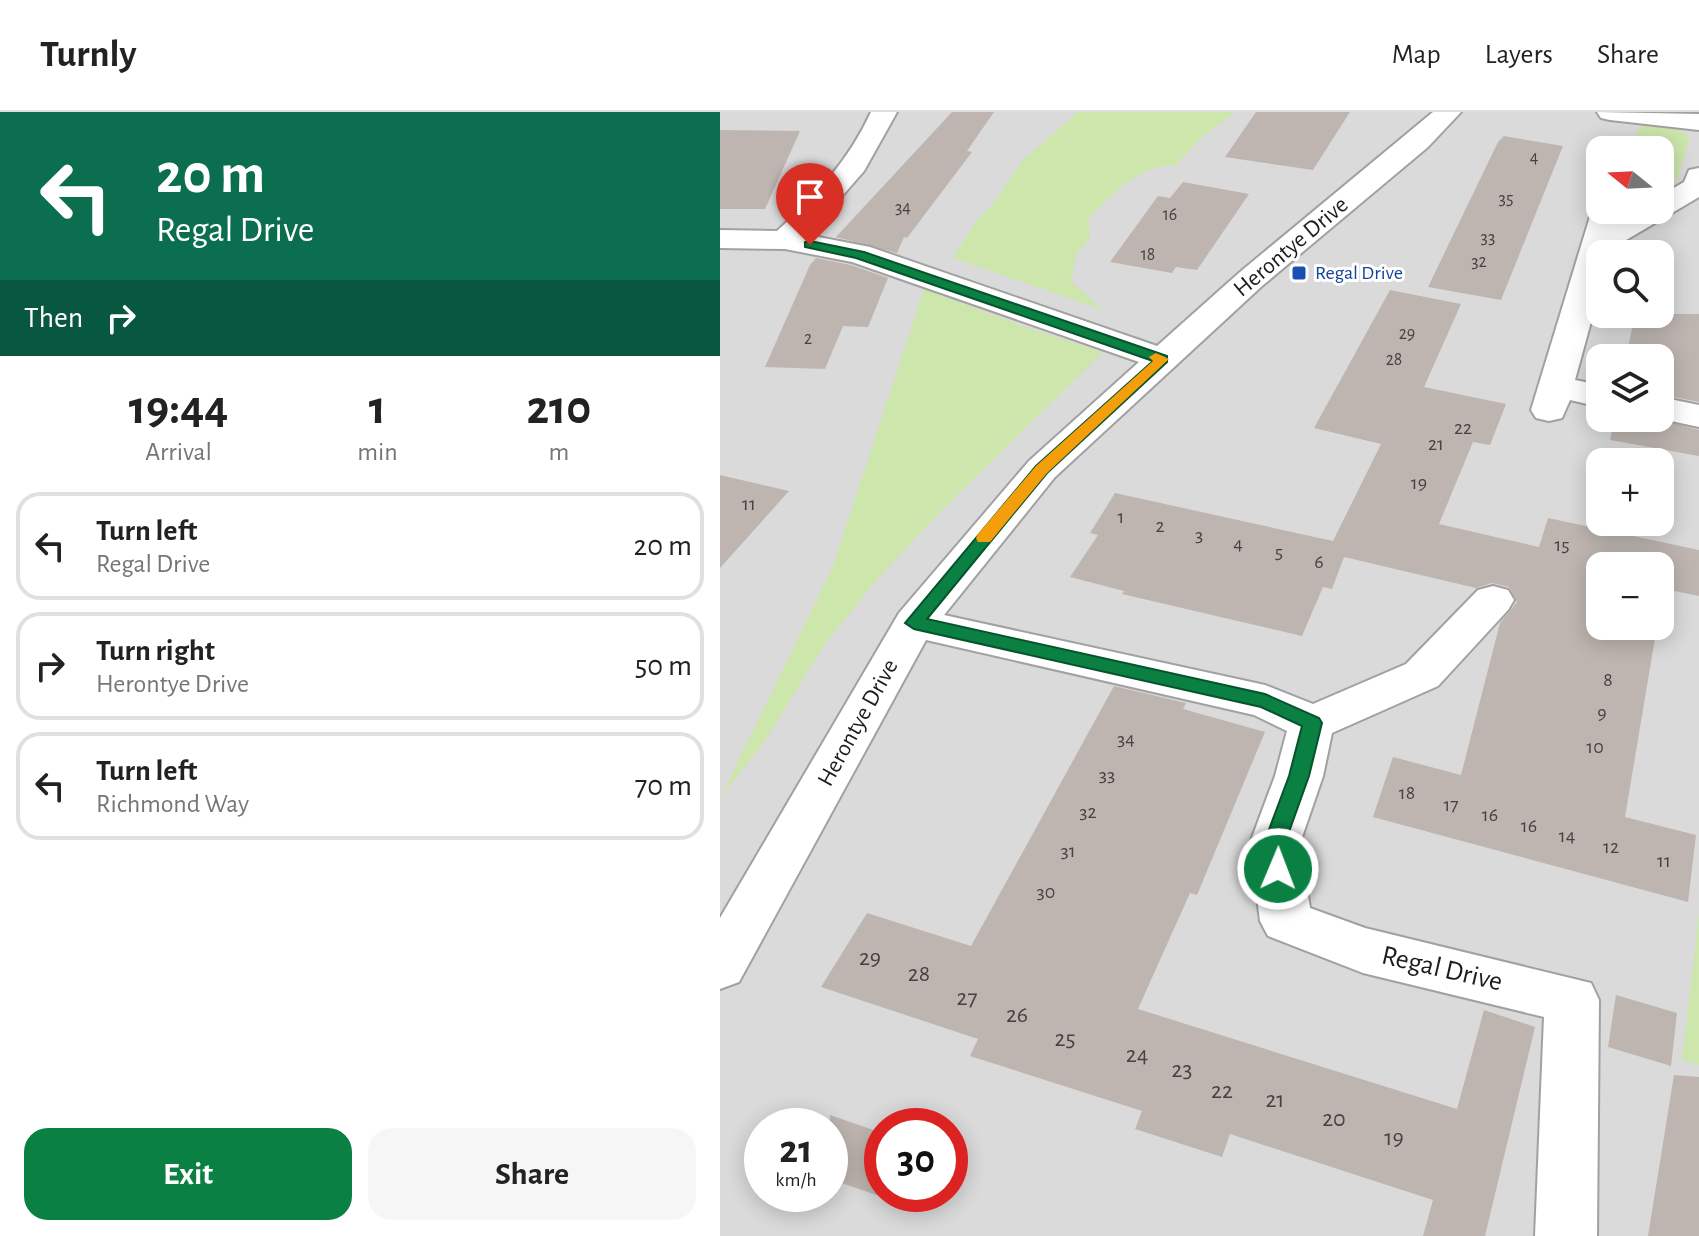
<!DOCTYPE html>
<html lang="en">
<head>
<meta charset="utf-8">
<style>
  body { margin:0; font-family:"Alegreya Sans",sans-serif; background:#f6f6f6; color:#222; height:100vh; display:flex; flex-direction:column; font-size:30px; white-space:nowrap }
  * { box-sizing:border-box; margin:0 }
  p { font-size:26px; color:#767676 }
  .icon { flex:none; width:44px; height:44px; fill:none; stroke:currentColor; stroke-width:2; stroke-linecap:round; stroke-linejoin:round }
  .map { position:relative; flex:1; overflow:hidden }
  .drawer { display:flex; flex-direction:column; background:#fff; width:720px }
  .drawer>* { flex:none }
  .guide { background:#0b6e4f; color:#fff; overflow:hidden }
  .needle { width:52px; rotate:288deg }
  .tools { position:absolute; left:866px; top:24px; display:grid; gap:16px }
  .tools a { display:grid; place-items:center; width:88px; height:88px; border-radius:16px; background:#fff; box-shadow:0 4px 20px #0003; font-size:40px }
  .speed { position:absolute; left:24px; top:996px; display:flex; gap:16px; font-size:40px; font-weight:700; text-align:center }
  .speed>* { display:grid; place-content:center; width:104px; height:104px; border-radius:50%; background:#fff; box-shadow:0 4px 20px #0003; line-height:1 }
  .speed small { font-size:20px; font-weight:400 }
  .speed .limit { border:12px solid #d22; background:#fff; color:#111 }
  .pin { position:absolute; display:grid; place-items:center; width:68px; height:68px; color:#fff; margin:-82px -34px; border-radius:50% 50% 50% 0; rotate:-45deg; box-shadow:0 0 8px #0007 }
  .pin .icon { rotate:45deg }
  .me { position:absolute; width:88px; margin:-44px; rotate:1deg; stroke-linejoin:round; filter:drop-shadow(0 0 6px #0008) }
  .turn { display:flex; align-items:center; gap:28px; height:168px; padding:0 24px; font-size:36px }
  .turn .icon { width:104px; height:104px; stroke-width:2.5 }
  .turn b { display:block; font-size:56px; line-height:68px }
  .then { display:flex; align-items:center; height:76px; padding:0 24px; background:#0003; gap:16px; font-size:30px }
  .eta { display:flex; justify-content:space-evenly; align-items:center; height:136px; text-align:center }
  .eta b { font-size:48px; font-weight:700; line-height:56px }
  .cta { display:flex; gap:16px; margin-top:auto; padding:16px 24px }
  .cta a { flex:1; height:92px; border-radius:24px; background:#0b8043; color:#fff; font-size:32px; font-weight:700; line-height:92px; text-align:center }
  .cta a+a { background:#f6f6f6; color:#222 }
  ul { padding:0; list-style:none }
  li { display:flex; align-items:center; gap:24px; height:108px; margin:0 16px 12px; padding:0 8px; border:4px solid #e0e0e0; border-radius:24px }
  li div { flex:1 }
  li b { display:block; font-size:30px }
  li em { font-style:normal }
  header { display:flex; align-items:center; gap:48px; box-sizing:border-box; height:112px; padding:0 40px; background:#fff; border-bottom:2px solid #e0e0e0 }
  header strong { font-size:38px }
  nav { display:flex; gap:44px; margin-inline-start:auto; font-size:28px }
  main { display:flex; flex:1; min-height:0 }
  .map>svg:first-child { display:block }
</style>
</head>
<body>
<header>
<strong>Turnly</strong>
<nav><a>Map</a><a>Layers</a><a>Share</a></nav>
</header>
<main>
<section class="drawer">
<div class="guide">
<div class="turn"><svg class="icon" aria-label="left" viewBox="0 0 24 24"><path d="M17 20v-9H6M10 6l-5 5 5 5"/></svg><div><b>20 m</b>Regal Drive</div></div>
<div class="then">Then<svg class="icon" aria-label="right" viewBox="0 0 24 24"><path d="M7 20v-9h11M14 6l5 5-5 5"/></svg></div>
</div>
<div class="eta">
<div><b>19:44</b><p>Arrival</p></div>
<div><b>1</b><p>min</p></div>
<div><b>210</b><p>m</p></div>
</div>
<ul>
<li><svg class="icon" aria-label="left" viewBox="0 0 24 24"><path d="M17 20v-9H6M10 6l-5 5 5 5"/></svg><div><b>Turn left</b><p>Regal Drive</p></div><em>20 m</em></li>
<li><svg class="icon" aria-label="right" viewBox="0 0 24 24"><path d="M7 20v-9h11M14 6l5 5-5 5"/></svg><div><b>Turn right</b><p>Herontye Drive</p></div><em>50 m</em></li>
<li><svg class="icon" aria-label="left" viewBox="0 0 24 24"><path d="M17 20v-9H6M10 6l-5 5 5 5"/></svg><div><b>Turn left</b><p>Richmond Way</p></div><em>70 m</em></li>
</ul>
<div class="cta"><a>Exit</a><a>Share</a></div>
</section>
<div class="map">
<svg width="979" height="1124" viewBox="0 0 979 1124">
  <rect width="100%" height="100%" fill="#eeeae4"/>
  <path fill="#dbdada" fill-rule="evenodd" d="M0,0h979v1124h-979zM880,38h60v60h-60zM880,142h60v60h-60zM880,246h60v60h-60zM880,350h60v60h-60zM880,454h60v60h-60zM42,1014h68v68h-68zM162,1014h68v68h-68z"/>
  <path fill="#cde6ac" d="M358,0h157l-33,25 -27,29c-37,-3 -63,30 -87,53l2,20 -14,15 -5,27 32,29 -150,-52 23,-37 17,-17 29,-43z
    M929,12l28,2 13,12 -14,45 -16,11v-44h-28l7,-22z
    M204,177l101,38 78,25 -162,159 -63,67 -53,66 -58,94 -46,59 112,-231z
    M979,802v151l-17,-5z"/>
  <path fill="#beb5b0" d="M232,0h42l-27,39 5,1 -65,86 -3,-1 -7,16 -61,-16z
    M536,0h94l-37,58 -88,-13z
    M0,18l80,1 -35,78h-45z
    M784,24l59,10 -62,154 -73,-13 70,-145z
    M463,70l66,12 -52,76 -21,-3 -4,6 -62,-11 48,-66 12,2z
    M96,146l35,7 37,13 -20,49 -25,-1 -18,43 -60,-2 45,-102z
    M670,178l71,14 -37,83 82,17 -16,41 -17,-3 -34,82 100,23 9,-29 151,32v46l-34,-7 -5,22v-45h-60v60h57l-32,191 71,18 -8,67 -315,-85 20,-60 68,18 39,-152 17,-21 -8,-15 -17,-4 -16,5 -132,-31 -12,32 -9,-2 -21,49 -180,-42 2,-3 -54,-14 28,-42 -8,-2 25,-40 218,48 48,-97 -67,-16z
    M915,202h64v88l-39,-8v-36h-34z
    M895,306h39l45,12v26l-89,-16z
    M0,363l69,16 -69,77z
    M394,574l72,17 -3,6 82,23 -68,163 -7,-2 -52,116 319,100 27,-99 51,17 -50,209h-62l10,-36 -203,-66 -8,23 -87,-28 7,-18 -172,-55 8,-17 -157,-52 46,-74 104,33z
    M896,883l61,18 -6,53 -63,-19z
    M954,963l25,2v159h-51z
    M110,1003l52,18v64l-52,-18z"/>
  <g fill="none" stroke-linecap="round" stroke-linejoin="round">
    <defs>
      <path id="minor" d="M151,0h26l-33,59 -56,64 62,12 287,99 83,-74 193,-160h28l-33,35 -166,139 -207,191 -111,138 321,70 48,19 93,-40 72,-74 15,-4 15,4 6,10 -6,10 -70,76 -106,47 -9,43 -23,67 10,65 55,20 226,55 8,17 -2,236h-62l9,-219 -181,-44 -95,-37 -8,-15 -10,-78 25,-67 12,-45 -33,-16 -328,-75 -187,342 -19,7v-71l179,-305 130,-152 110,-99 -287,-100 -67,-13 -65,-1v-18l57,1c39,-35 72,-71 94,-119z
        M877,0l102,2v16l-89,-10 -9,-2z
        M979,56v29l-88,52 -1,5h-10v35l-25,91 25,5v22l-30,-7 -8,18 -13,3 -13,-3 -5,-8 61,-200 8,-7v7h22l-3,9 17,-9h24v-14l24,-14 5,-12z
        M940,285l39,8v22l-42,-9h3z"/>
    </defs>
    <use href="#minor" stroke="#a1a1a1" stroke-width="4"/>
    <use href="#minor" fill="#fff" fill-rule="evenodd"/>
  </g>
  <path fill="#0b8043" stroke="#07532c" stroke-width="2" d="M90,129l54,11 303,104v6l-120,111 -120,146 338,75 54,24 3,5 -13,53 -24,67 4,26 -3,6 -8,3 -7,-3 -7,-32 25,-67 13,-50 -41,-19 -347,-78 -9,-6 131,-157 117,-105 -297,-103 -51,-11v-5z"/>
  <path fill="#f59e0b" d="M436,241l13,6 -122,114 -57,69h-12l-2,-4 2,-4 58,-68 117,-105 -4,-4z"/>
  <rect fill="#1a4fb4" stroke="#fff" stroke-width="3" x="571" y="153" width="16" height="16" rx="4"/>
  <g text-anchor="middle" dominant-baseline="central" stroke-width="6" stroke-linejoin="round" paint-order="stroke">
    <g font-size="18" fill="#454342">
      <text x="814" y="46">4</text>
      <text x="786" y="87">35</text>
      <text x="183" y="96">34</text>
      <text x="450" y="103">16</text>
      <text x="768" y="126">33</text>
      <text x="428" y="143">18</text>
      <text x="759" y="150">32</text>
      <text x="687" y="222">29</text>
      <text x="88" y="227">2</text>
      <text x="674" y="248">28</text>
    </g>
    <g font-size="20" fill="#164399" stroke="#fff" text-anchor="start">
      <text x="595" y="161">Regal Drive</text>
    </g>
    <g font-size="20" fill="#454342">
      <text x="743" y="316">22</text>
      <text x="716" y="332">21</text>
      <text x="699" y="371">19</text>
      <text x="29" y="392">11</text>
      <text x="401" y="405">1</text>
      <text x="440" y="414">2</text>
      <text x="479" y="423">3</text>
      <text x="518" y="432">4</text>
      <text x="842" y="433">15</text>
      <text x="559" y="440">5</text>
      <text x="599" y="450">6</text>
      <text x="888" y="568">8</text>
      <text x="882" y="601">9</text>
      <text x="406" y="627">34</text>
      <text x="875" y="635">10</text>
      <text x="387" y="663">33</text>
      <text x="687" y="681">18</text>
      <text x="731" y="693">17</text>
      <text x="368" y="700">32</text>
      <text x="770" y="703">16</text>
      <text x="809" y="714">16</text>
      <text x="847" y="724">14</text>
      <text x="891" y="735">12</text>
      <text x="348" y="739">31</text>
      <text x="944" y="749">11</text>
      <text x="326" y="780">30</text>
    </g>
    <g font-size="24" fill="#1d1d1d" stroke="#fff">
      <text transform="translate(571 135) rotate(-40)">Herontye Drive</text>
      <text transform="translate(138 611) rotate(-61)">Herontye Drive</text>
    </g>
    <g font-size="24" fill="#454342">
      <text x="150" y="846">29</text>
      <text x="199" y="862">28</text>
      <text x="247" y="886">27</text>
      <text x="297" y="903">26</text>
      <text x="345" y="927">25</text>
      <text x="417" y="943">24</text>
      <text x="462" y="958">23</text>
      <text x="502" y="979">22</text>
      <text x="555" y="988">21</text>
      <text x="614" y="1007">20</text>
      <text x="674" y="1026">19</text>
    </g>
    <g font-size="28" fill="#1d1d1d" stroke="#fff">
      <text transform="translate(722 857) rotate(13)">Regal Drive</text>
    </g>
  </g>
</svg>
<div class="tools">
<a><svg class="needle" viewBox="-14 -14 28 28"><path d="M0-13l5 13h-10z" fill="#e53935"/><path d="M0 13l5-13h-10z" fill="#767676"/></svg></a>
<a><svg class="icon" aria-label="search" viewBox="0 0 24 24"><circle cx="10" cy="10" r="6"/><path d="M15 15l6 6"/></svg></a>
<a><svg class="icon" aria-label="layers" viewBox="0 0 24 24"><path d="M12 4l9 5-9 5-9-5zM3 14l9 5 9-5"/></svg></a>
<a>+</a>
<a>−</a>
</div>
<div class="speed"><div>21<small>km/h</small></div><div class="limit">30</div></div>
<div class="pin" style="left:90px;top:133px;background:#d93025"><svg class="icon" aria-label="arrive" viewBox="0 0 24 24"><path d="M6 21V4h12l-3 4 3 4H6"/></svg></div>
<svg class="me" style="left:558px;top:757px" viewBox="-20 -20 40 40"><circle r="17" fill="#0b8043" stroke="#fff" stroke-width="3"/><path d="M0-11L8 9 0 5-8 9z" fill="#fff"/></svg>
</div>
</main>
</body>
</html>
